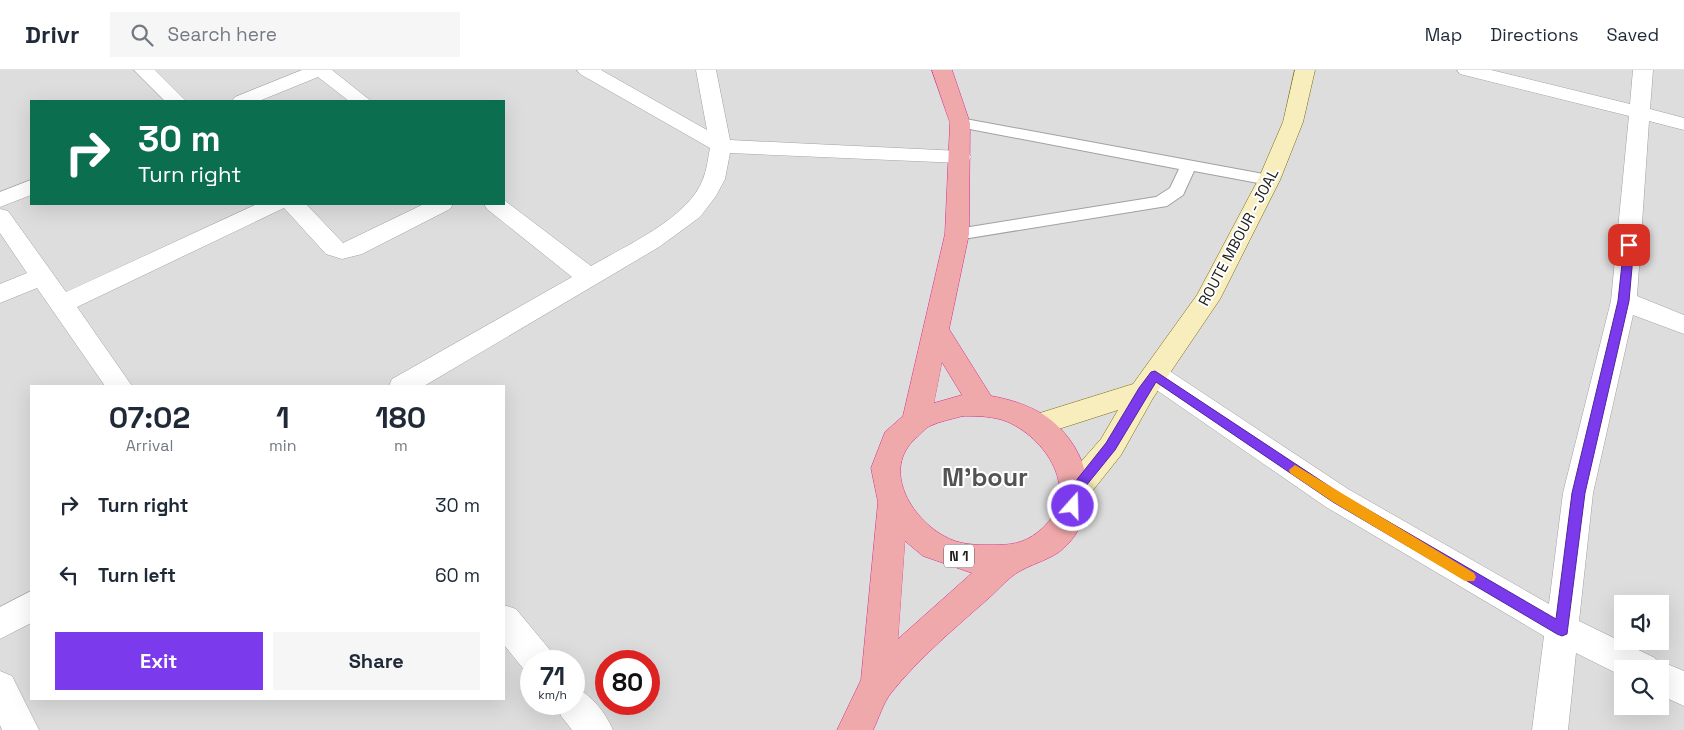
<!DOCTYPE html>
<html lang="en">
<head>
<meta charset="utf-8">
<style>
  body { margin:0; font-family:"Space Grotesk",sans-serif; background:#f6f6f7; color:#1f2937; height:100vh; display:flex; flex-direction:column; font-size:19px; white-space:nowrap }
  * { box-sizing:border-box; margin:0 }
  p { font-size:16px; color:#747a83 }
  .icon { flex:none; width:28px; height:28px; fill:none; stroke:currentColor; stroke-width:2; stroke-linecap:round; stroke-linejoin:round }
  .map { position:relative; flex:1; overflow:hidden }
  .panel { position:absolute; left:30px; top:315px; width:475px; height:315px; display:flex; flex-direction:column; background:#fff; border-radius:0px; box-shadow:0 5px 20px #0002 }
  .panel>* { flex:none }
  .hud { position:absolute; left:30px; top:30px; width:475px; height:105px; border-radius:0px; box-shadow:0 5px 20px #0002; background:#0b6e4f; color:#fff; overflow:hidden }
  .tools { position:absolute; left:1614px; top:525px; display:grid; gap:10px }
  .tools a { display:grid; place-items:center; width:55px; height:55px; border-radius:0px; background:#fff; box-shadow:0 5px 20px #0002; font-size:25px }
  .speed { position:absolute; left:520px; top:580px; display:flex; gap:10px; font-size:25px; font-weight:700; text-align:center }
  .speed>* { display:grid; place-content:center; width:65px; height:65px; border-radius:50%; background:#fff; box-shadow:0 5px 20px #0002; line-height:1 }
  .speed small { font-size:12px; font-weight:400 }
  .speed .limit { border:8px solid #d22; background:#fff; color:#111 }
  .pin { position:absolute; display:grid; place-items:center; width:42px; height:42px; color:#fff; margin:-21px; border-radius:10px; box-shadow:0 2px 8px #0006 }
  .me { position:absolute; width:55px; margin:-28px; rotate:20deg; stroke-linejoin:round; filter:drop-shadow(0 0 4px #0008) }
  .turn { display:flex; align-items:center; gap:18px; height:105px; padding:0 25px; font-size:22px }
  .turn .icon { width:65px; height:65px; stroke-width:2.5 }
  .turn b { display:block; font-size:35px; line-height:42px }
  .eta { display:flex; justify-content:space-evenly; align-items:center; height:85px; text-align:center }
  .eta b { font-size:30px; font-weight:700; line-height:35px }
  .primary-button { display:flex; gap:10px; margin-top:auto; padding:10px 25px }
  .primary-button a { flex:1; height:58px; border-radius:0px; background:#7c3aed; color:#fff; font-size:20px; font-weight:700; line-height:58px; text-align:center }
  .primary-button a+a { background:#f6f6f7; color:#1f2937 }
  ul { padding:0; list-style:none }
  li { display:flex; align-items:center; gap:15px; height:70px; padding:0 25px }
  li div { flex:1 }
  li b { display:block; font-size:19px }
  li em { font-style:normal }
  header { display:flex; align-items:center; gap:30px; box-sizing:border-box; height:70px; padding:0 25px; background:#fff; border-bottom:1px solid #e0e1e3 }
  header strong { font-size:24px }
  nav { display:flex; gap:28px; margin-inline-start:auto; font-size:18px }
  .search { width:350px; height:45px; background:#f6f6f7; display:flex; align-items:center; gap:12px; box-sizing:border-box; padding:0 18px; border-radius:0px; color:#747a83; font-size:19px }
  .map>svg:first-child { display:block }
</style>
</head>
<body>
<header>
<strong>Drivr</strong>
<div class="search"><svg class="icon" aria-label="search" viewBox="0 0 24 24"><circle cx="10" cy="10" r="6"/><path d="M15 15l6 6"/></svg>Search here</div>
<nav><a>Map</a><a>Directions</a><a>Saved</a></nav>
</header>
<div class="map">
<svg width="1684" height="660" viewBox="0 0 1684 660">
  <rect width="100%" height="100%" fill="#f0ebe7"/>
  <path fill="#dedddd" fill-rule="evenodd" d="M0,0h1684v660h-1684zM31,31h473v103h-473zM31,316h473v313h-473zM1622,534h38v37h-38zM531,591h43v43h-43zM606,591h43v43h-43zM1622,599h38v37h-38z"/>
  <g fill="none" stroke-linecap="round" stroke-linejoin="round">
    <defs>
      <path id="service" d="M960,48l309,57 6,1 3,4 -3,4 -6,1 -75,-14 -11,24 -16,11 -210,34 -6,-2 -3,-4 3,-4 205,-33 14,-9 9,-19 -225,-43 -2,-3 2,-3z"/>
      <path id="minor" d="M134,0h21l31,31h-21z
        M302,0h30l39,31h-22l-31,-24 -59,24h-27l3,-4z
        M577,0h24l106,60 -11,-60h20l14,70 230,11 8,1 3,5 -3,5 -8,1 -230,-10 -5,26 -9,17 -16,21 -41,30 -235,139h-35l3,-7 180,-102 -85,-68 -3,-5h20v-4l87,66c34,-20 98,-48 112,-87 4,-10 5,-21 7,-31l-130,-74z
        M1457,0h34l139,34 3,-34h20l-3,39 34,9v12l-35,-9 -12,175 47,19v19l-51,-19 -40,178 -14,128 76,37 2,4 3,-1 24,10v35l-24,-11v-26h-38v7l-46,-23 -8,77h-36l12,-94 -218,-129 -181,-125 -3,-7 3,-7 10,-3 10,3 183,121 201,115 14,-111 48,-192 18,-185 -169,-42z
        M31,110v15l-31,12v-15z
        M257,134h49l37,39 81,-39h29l-3,5 -88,45 -20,5 -16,-5 -42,-46 -207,99 55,79h-27l-68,-98 -37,15v-19l27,-11 -27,-40v-24l8,2 58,81z
        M31,521v32l-31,16v-32z
        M504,535l12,4 34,41 5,11h-24v13l-5,-2 -22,-27z
        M0,601l12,5 27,54h-37l-2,-5z
        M574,617c18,8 31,25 39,43h-41l-11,-14 -5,-12h18z"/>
      <path id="secondary" d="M1295,0h20l-12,52 -23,58 -60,119 -67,99 -32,57 -35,44 -11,3 -11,-3 -4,-9 4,-9 37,-42 17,-29 -81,26 -10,-3 -4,-8 4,-8 106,-33 64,-89 61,-115 25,-58z"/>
      <path id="trunk" d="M932,0h20l18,53 -1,111 -20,95 42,67c18,3 37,9 53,19 43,29 60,87 25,128 -14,16 -31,18 -49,28 -11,6 -21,18 -31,27 -33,29 -70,60 -98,95 -8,10 -12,25 -18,37h-36l24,-50 17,-178 -7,-34 14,-36 18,-16 42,-182 5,-111zM942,292l20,33 -28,8zM963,346c15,0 31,0 45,6 42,19 75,75 30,110 -15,12 -28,13 -46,13 -16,0 -33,0 -48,-9 -33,-18 -63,-67 -28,-98 5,-4 9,-10 14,-12 10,-5 23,-7 33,-10zM905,471l18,15 49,17 -74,66z"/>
    </defs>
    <use href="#service" stroke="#a1a1a1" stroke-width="2"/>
    <use href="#minor" stroke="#a1a1a1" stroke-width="1"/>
    <use href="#secondary" stroke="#776b08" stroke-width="1"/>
    <use href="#trunk" stroke="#d72b8c" stroke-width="1"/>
    <use href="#service" fill="#fff" fill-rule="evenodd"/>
    <use href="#minor" fill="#fff" fill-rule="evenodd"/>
    <use href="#secondary" fill="#f8eebd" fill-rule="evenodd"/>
    <use href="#trunk" fill="#f0a9ab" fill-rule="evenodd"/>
  </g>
  <path fill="#7c3aed" stroke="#51269a" d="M1629,171l5,4 -5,56 -44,192 -18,141 -5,2 -5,-2 -224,-132 -177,-120 -41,68 -34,42 -3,17 -5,2 -6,-5 4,-19 35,-44 33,-55 12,-16 4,-1 186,123 215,125 16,-126 46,-192 6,-56z"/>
  <path fill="#f59e0b" d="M1295,395l179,108 2,4 -2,4h-9l-132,-79 -43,-29 -1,-3z"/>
  <g text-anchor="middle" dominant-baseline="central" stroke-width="4" stroke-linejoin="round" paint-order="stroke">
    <rect fill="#fff" stroke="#636363" stroke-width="1" x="944" y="474.5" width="30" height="23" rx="4"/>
    <g font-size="14" font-weight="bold" fill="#202020">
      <text x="959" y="486">N 1</text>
    </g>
    <g font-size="15" fill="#202020" stroke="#fff">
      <text transform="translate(1238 167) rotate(-62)">ROUTE MBOUR - JOAL</text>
    </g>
    <g font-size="25" font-weight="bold" fill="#535353" stroke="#fff">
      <text x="985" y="407">M'bour</text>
    </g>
  </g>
</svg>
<div class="tools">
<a><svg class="icon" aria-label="sound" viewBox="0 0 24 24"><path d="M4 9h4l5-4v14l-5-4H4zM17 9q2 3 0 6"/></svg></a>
<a><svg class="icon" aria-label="search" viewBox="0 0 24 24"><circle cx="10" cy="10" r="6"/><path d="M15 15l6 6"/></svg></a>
</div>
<div class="speed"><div>71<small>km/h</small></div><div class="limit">80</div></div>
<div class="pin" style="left:1629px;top:175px;background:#d93025"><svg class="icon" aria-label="arrive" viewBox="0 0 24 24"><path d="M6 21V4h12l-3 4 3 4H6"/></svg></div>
<svg class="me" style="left:1073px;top:436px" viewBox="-20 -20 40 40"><circle r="17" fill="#7c3aed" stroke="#fff" stroke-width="3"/><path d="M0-11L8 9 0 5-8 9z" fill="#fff"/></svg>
<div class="hud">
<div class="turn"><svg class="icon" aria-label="right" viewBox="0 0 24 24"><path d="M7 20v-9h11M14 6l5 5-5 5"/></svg><div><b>30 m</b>Turn right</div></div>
</div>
<section class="panel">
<div class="eta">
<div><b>07:02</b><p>Arrival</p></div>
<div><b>1</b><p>min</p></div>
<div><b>180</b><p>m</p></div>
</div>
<ul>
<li><svg class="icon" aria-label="right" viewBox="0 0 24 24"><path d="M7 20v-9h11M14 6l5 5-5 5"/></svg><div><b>Turn right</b></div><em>30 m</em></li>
<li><svg class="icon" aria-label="left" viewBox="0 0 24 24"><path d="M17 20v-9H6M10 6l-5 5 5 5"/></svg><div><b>Turn left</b></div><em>60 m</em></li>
</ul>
<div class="primary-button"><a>Exit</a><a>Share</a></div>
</section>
</div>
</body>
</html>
